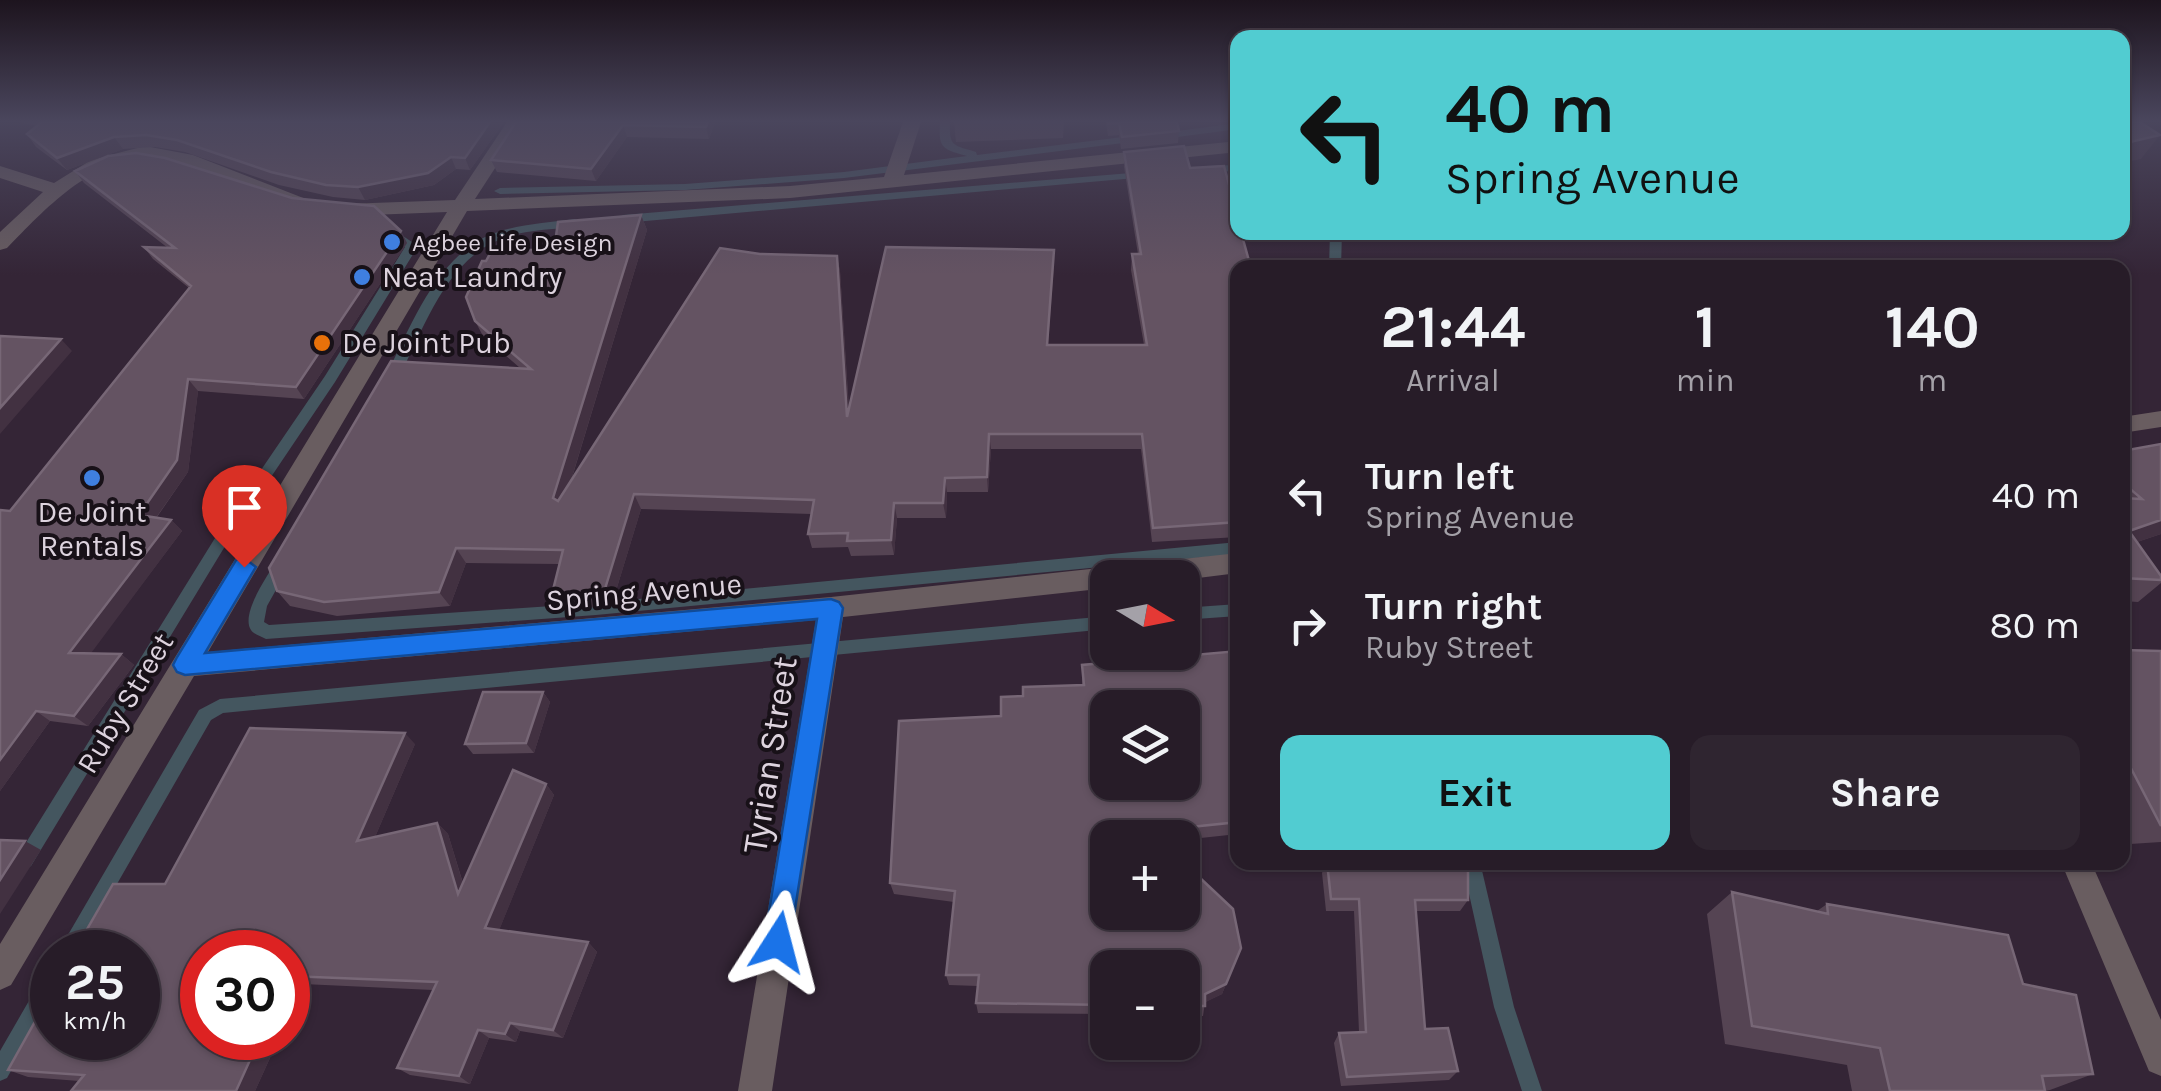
<!DOCTYPE html>
<html lang="en">
<head>
<meta charset="utf-8">
<style>
  body { margin:0; font-family:Karla,sans-serif; background:#2f2530; color:#f1f3f6; height:100vh; display:flex; flex-direction:column; font-size:38px; white-space:nowrap }
  * { box-sizing:border-box; margin:0 }
  p { font-size:32px; color:#a4a1a8 }
  .icon { flex:none; width:55px; height:55px; fill:none; stroke:currentColor; stroke-width:2; stroke-linecap:round; stroke-linejoin:round }
  .map { position:relative; flex:1; overflow:hidden }
  .sheet { position:absolute; left:1230px; top:260px; width:900px; height:610px; display:flex; flex-direction:column; background:#271c28; border-radius:20px; box-shadow:0 2px 8px #0004,0 0 0 2px #433a45 }
  .sheet>* { flex:none }
  .top-card { position:absolute; left:1230px; top:30px; width:900px; height:210px; border-radius:20px; box-shadow:0 2px 8px #0004,0 0 0 2px #433a45; background:#51ccd1; color:#111; overflow:hidden }
  .needle { width:65px; rotate:100deg }
  .fabs { position:absolute; left:1090px; top:560px; display:grid; gap:20px }
  .fabs a { display:grid; place-items:center; width:110px; height:110px; border-radius:20px; background:#271c28; box-shadow:0 2px 8px #0004,0 0 0 2px #433a45; font-size:50px }
  .speed { position:absolute; left:30px; top:930px; display:flex; gap:20px; font-size:50px; font-weight:700; text-align:center }
  .speed>* { display:grid; place-content:center; width:130px; height:130px; border-radius:50%; background:#271c28; box-shadow:0 2px 8px #0004,0 0 0 2px #433a45; line-height:1 }
  .speed small { font-size:25px; font-weight:400 }
  .speed .limit { border:15px solid #d22; background:#fff; color:#111 }
  .pin { position:absolute; display:grid; place-items:center; width:85px; height:85px; color:#fff; margin:-102px -42px; border-radius:50% 50% 50% 0; rotate:-45deg; box-shadow:0 0 10px #0007 }
  .pin .icon { rotate:45deg }
  .me { position:absolute; width:110px; margin:-55px; rotate:9deg; stroke-linejoin:round; filter:drop-shadow(0 0 8px #0008) }
  .turn { display:flex; align-items:center; gap:35px; height:210px; padding:0 50px; font-size:45px }
  .turn .icon { width:130px; height:130px; stroke-width:2.5 }
  .turn b { display:block; font-size:70px; line-height:85px }
  .eta { display:flex; justify-content:space-evenly; align-items:center; height:170px; text-align:center }
  .eta b { font-size:60px; font-weight:700; line-height:70px }
  .primary-button { display:flex; gap:20px; margin-top:auto; padding:20px 50px }
  .primary-button a { flex:1; height:115px; border-radius:20px; background:#51ccd1; color:#111; font-size:40px; font-weight:700; line-height:115px; text-align:center }
  .primary-button a+a { background:#2f2530; color:#f1f3f6 }
  ul { padding:0; list-style:none }
  li { display:flex; align-items:center; gap:30px; height:130px; padding:0 50px }
  li div { flex:1 }
  li b { display:block; font-size:38px }
  li em { font-style:normal }
  .map>svg:first-child { display:block }
</style>
</head>
<body>
<div class="map">
<svg width="2161" height="1091" viewBox="0 0 2161 1091">
  <rect width="100%" height="100%" fill="#342536"/>
  <g fill="none" stroke-linecap="round" stroke-linejoin="round">
    <path fill="#44565f" fill-rule="evenodd" d="M940,122h10c-1,25 3,23 26,30l1,3 162,-20 5,3 -5,3 -295,37 -159,12 -185,4 -6,-3 6,-3 185,-4 159,-12 123,-16c-24,-7 -29,-7 -27,-34z
      M1238,123v6l-76,10 -5,-3 5,-3z
      M1238,165v6l-32,1 -6,-3 6,-3z
      M1143,172l4,1v4l-524,46 -6,-4 6,-4z
      M575,219l6,4 -2,3c-25,4 -54,3 -78,13 -57,22 -79,95 -105,144h-10l-2,-3c25,-50 51,-121 105,-145 27,-11 58,-12 86,-16z
      M391,228l27,18 -83,136 -105,156 -199,328 -6,3 -6,-3 -3,-6 3,-6 201,-324 105,-154 80,-129 -18,-12v-6z
      M1330,232h12l-1,36h-12z
      M1238,542v12l-642,61 -330,24c-4,-2 -13,-5 -15,-9 -11,-16 18,-57 27,-71h10l3,4 -24,43 -3,16 5,3 327,-22z
      M1238,604v12l-56,4v-12z
      M1108,616v13l-885,84 -12,7 -133,232h-20l141,-242 21,-11z
      M1462,862h18l34,145 28,84h-20l-28,-84z
      M52,970v28l-45,80 -7,3v-30l45,-78z"/>
    <path fill="#695d60" fill-rule="evenodd" d="M507,122h18l-50,77 315,-13 94,-9 19,-55h18l-17,53 334,-34v11l-448,46 -323,13 -259,441 623,-55 407,-44v20l-56,7 -74,-2v10l-265,29 -71,474h-34l78,-471 -622,56 -183,309 -11,5v-46l447,-732 -102,4 -10,-6 10,-6 110,-4z
      M145,146l48,9 118,46 -10,6c-45,-12 -86,-38 -131,-47 -68,-14 -121,45 -163,88l-7,2v-18l43,-40 -43,-14v-12l54,17 37,-23z
      M2161,411v16l-39,6v-16z
      M2061,862h30l70,158v56l-12,-5z"/>
  </g>
  <path fill="#554453" d="M19,122h485l-34,48 -14,-1 -22,16 -69,15 -32,-3 -54,-12 -94,-33 -30,-5 -32,2 -56,21 -31,-23 -9,-13 10,-8z
    M516,122h199l-6,17 -82,-2 -31,44 -99,-9 -6,-12z
    M954,122h110l-1,16 -107,4z
    M1106,122h71l2,9 -1,12 -57,6 -2,-14 -11,1z
    M1124,152l66,16 48,100v269l-86,5 -11,-93h-150l-3,43h-41l-1,26h-49l-3,37 -43,1 -3,-9 -36,1 -4,-14 3,-20 -170,-5 -30,98 -51,1 -8,-14 8,-30 -94,-1 -16,43 -113,10 -47,-10 -13,-15 243,-223 -37,-32 -8,-15 79,-71 87,-35 6,15 -76,251 189,-227 77,2 3,15 9,138 205,-159 -6,95h96l-13,-75 1,-16h6l-14,-87z
    M75,171l326,60 6,12 -103,156 -106,-8 -10,81 -31,45 14,3 11,11 -92,122 31,1 13,11 -46,61 -38,-5 -50,70v-281l10,1 179,-223 -36,-29 -9,-12 24,1 -84,-65z
    M2161,444v90l-24,8 24,34v7l-23,19 -16,-1v-150z
    M2122,650l39,1v191l-31,2 -8,-16z
    M1238,651v183l-56,6v-2h-74l133,110 -19,46 -17,8 -2,14 -21,-1v-47h-74v46l-130,-1 -2,-10 2,-17 -29,-1 -3,-10 8,-73 -60,-8 -4,-11 111,-167 22,-20 59,-11v-20z
    M543,692l7,10 -16,51 -61,1 -8,-10z
    M415,744l-40,93 62,-14 11,11 15,49 83,-99 8,11 -55,135 89,12 9,10 -34,86 -43,-7 -4,11 -27,-4 -19,46 -60,-9 -13,-7 36,-78 -130,-6 -15,35v-67l-9,86 -24,53h-184l8,-10 -51,-4 -20,-7 157,-186z
    M1326,862h97l45,38 -8,11h-44l9,118 33,42 -9,9 -108,6 -7,-43 5,-10 20,-1 -5,-121h-28l-4,-38z
    M1732,892l85,19 10,-7 196,80 70,90 -43,16 -5,1h-193l-5,-26 -122,-21 -18,-130z"/>
  <path fill="#423141" d="M490,122h14l-34,48 -5,-12z
    M708,122h7l-6,17 -3,-12z
    M623,125l4,12 -31,44 -5,-12z
    M2160,135l-19,24 -19,4v-19z
    M114,137l9,12 -56,21 -10,-12z
    M451,157l5,12 -22,16 -69,15 -7,-13z
    M641,215l6,15 -86,283 -8,-15z
    M401,231l6,12 -103,156 -8,-12z
    M1054,250v15l-7,95v-15z
    M837,256l3,15 10,161 -3,-15z
    M61,339l11,12 -72,83v-26z
    M188,379l10,12 -10,81 -38,54 -11,-11z
    M989,434l2,15 -3,43 -1,-15z
    M945,478l2,14 -1,26 -3,-15z
    M634,494l7,15 -30,98 -7,-15z
    M894,503l3,15 -3,37 -3,-15z
    M171,520l11,11 -99,133 -14,-11z
    M2161,520v14l-39,13 7,-16z
    M456,548l10,15 -16,43 -11,-14z
    M121,654l13,11 -46,61 -14,-10z
    M543,692l7,10 -16,51 -8,-10z
    M36,711l14,10 -50,70v-31z
    M405,733l10,11 -46,107 -12,-10z
    M546,784l8,11 -58,143 -11,-10z
    M437,823l11,11 21,70 -11,-10z
    M25,841l16,9 -41,64v-34z
    M588,942l9,10 -34,86 -10,-8z
    M1241,948l-19,46 -20,10 3,-10z
    M289,976l14,8 -15,35v-41z
    M510,1023l10,8 -4,11 -11,-8z
    M478,1030l11,8 -19,46 -11,-8z
    M260,1038h19l-24,53h-19z"/>
  <path fill="#645362" stroke="#776776" stroke-width="2.5" fill-rule="evenodd" d="M42,122h448l-25,36 -14,-1 -23,16 -70,14 -32,-2 -55,-13 -94,-32 -31,-5 -32,2 -57,21 -30,-24z
    M516,122h192l-2,5 -83,-2 -32,44 -100,-9z
    M1108,122h69l2,9 -57,6 -3,-14 -11,1z
    M2122,122h18l20,13 -38,9z
    M1184,146l6,22 34,-2 14,52v14h3l10,36h-13v254l-85,6 -11,-94h-153l-2,43 -42,1 -2,25h-49l-3,37 -44,1 1,-8 -40,1 6,-34 -180,-6 -30,98 -52,2 11,-44 -107,-2 -17,44 -115,10 -47,-11 -8,-23 122,-207 140,8 -56,-48 -9,-24 16,-36h4l6,-11h62l4,-28 83,-7 -88,283 5,3 162,-253 40,6 77,2 10,161 39,-170 168,3 -7,95h100l-15,-91h9l-17,-102z
    M136,153l29,5 127,40 82,8 27,25 -105,156 -108,-8 -11,81 -38,55 32,5 -102,133 52,1 -47,62 -38,-5 -36,49v-250l10,1 181,-225 -47,-39 31,1 -100,-77 33,-15z
    M0,336l61,3 -61,69z
    M2161,444v76l-32,11 32,45v4l-39,-2v-80l20,1 -20,-17v-31z
    M2122,650l39,1v175l-39,-75z
    M1238,651v171l-86,9 7,7h-51v74h74v-51l51,48 8,39 -15,36 -21,10v12h-23v-38h-74v37l-132,-2 3,-28h-33l9,-84 -65,-8 9,-162 102,-5v-19l22,-1v-9l61,-2 -2,-20zM1108,708h74v74h-74z
    M483,692h60l-17,51 -61,1z
    M250,728l155,5 -48,108 80,-18 21,71 55,-124 33,14 -61,144 103,14 -35,88 -43,-7 -5,11 -27,-4 -19,46 -62,-8 40,-86 -148,-6 -1,2v-26h-86v86h58l-24,53h-165l13,-16 -76,-5 44,-79v47h86v-86h-64l39,-68h52z
    M0,840l25,1 -25,39z
    M1327,862l141,1v37h-53l10,129 23,-1 10,43 -111,6 -8,-44 27,-1 -7,-133h-28z
    M1732,892l96,22 -1,-10 181,31 15,49 53,11 17,79 -51,2 3,15h-155l-10,-43 -128,-22z"/>
  <linearGradient id="sky" x2="0" y2="1"><stop stop-color="#1d141e"/><stop offset="0.44" stop-color="#4a465d"/><stop offset="1" stop-color="#4a465d" stop-opacity="0"/></linearGradient>
  <rect width="2161" height="275" fill="url(#sky)"/>
  <path fill="#1a73e8" stroke="#114b97" stroke-width="2.5" d="M244,558l12,9 -51,86 626,-54 8,3 4,6 -55,345 -10,4 -10,-4 -4,-11 53,-323 -632,56 -8,-3 -4,-7 4,-8 59,-97z"/>
  <g fill="#3f7fe0" stroke="#181118" stroke-width="4">
    <circle cx="392" cy="242" r="10"/>
    <circle cx="362" cy="277" r="10"/>
    <circle cx="92" cy="478" r="10"/>
  </g>
  <circle fill="#e8710a" stroke="#181118" stroke-width="4" cx="322" cy="343" r="10"/>
  <g text-anchor="middle" dominant-baseline="central" stroke-width="8" stroke-linejoin="round" paint-order="stroke">
    <g font-size="25" fill="#ddd3de" stroke="#181118" text-anchor="start">
      <text x="412" y="242">Agbee Life Design</text>
    </g>
    <g font-size="30" fill="#ddd3de" stroke="#181118" text-anchor="start">
      <text x="382" y="277">Neat Laundry</text>
      <text x="342" y="343">De Joint Pub</text>
      <text x="92" y="512" text-anchor="middle">De Joint<tspan x="92" dy="34">Rentals</tspan></text>
    </g>
    <g font-size="30" fill="#ddd3de" stroke="#181118">
      <text transform="translate(644 592) rotate(-5)">Spring Avenue</text>
      <text transform="translate(125 703) rotate(-59)">Ruby Street</text>
    </g>
    <g font-size="35" fill="#ddd3de" stroke="#181118">
      <text transform="translate(770 755) rotate(-81)">Tyrian Street</text>
    </g>
  </g>
</svg>
<div class="fabs">
<a><svg class="needle" viewBox="-14 -14 28 28"><path d="M0-13l5 13h-10z" fill="#e53935"/><path d="M0 13l5-13h-10z" fill="#a4a1a8"/></svg></a>
<a><svg class="icon" aria-label="layers" viewBox="0 0 24 24"><path d="M12 4l9 5-9 5-9-5zM3 14l9 5 9-5"/></svg></a>
<a>+</a>
<a>−</a>
</div>
<div class="speed"><div>25<small>km/h</small></div><div class="limit">30</div></div>
<div class="pin" style="left:244px;top:567px;background:#d93025"><svg class="icon" aria-label="arrive" viewBox="0 0 24 24"><path d="M6 21V4h12l-3 4 3 4H6"/></svg></div>
<svg class="me" style="left:778px;top:942px" viewBox="-20 -20 40 40"><path d="M0-17L14 15 0 8-14 15z" fill="#1a73e8" stroke="#fff" stroke-width="4"/></svg>
<div class="top-card">
<div class="turn"><svg class="icon" aria-label="left" viewBox="0 0 24 24"><path d="M17 20v-9H6M10 6l-5 5 5 5"/></svg><div><b>40 m</b>Spring Avenue</div></div>
</div>
<section class="sheet">
<div class="eta">
<div><b>21:44</b><p>Arrival</p></div>
<div><b>1</b><p>min</p></div>
<div><b>140</b><p>m</p></div>
</div>
<ul>
<li><svg class="icon" aria-label="left" viewBox="0 0 24 24"><path d="M17 20v-9H6M10 6l-5 5 5 5"/></svg><div><b>Turn left</b><p>Spring Avenue</p></div><em>40 m</em></li>
<li><svg class="icon" aria-label="right" viewBox="0 0 24 24"><path d="M7 20v-9h11M14 6l5 5-5 5"/></svg><div><b>Turn right</b><p>Ruby Street</p></div><em>80 m</em></li>
</ul>
<div class="primary-button"><a>Exit</a><a>Share</a></div>
</section>
</div>
</body>
</html>
